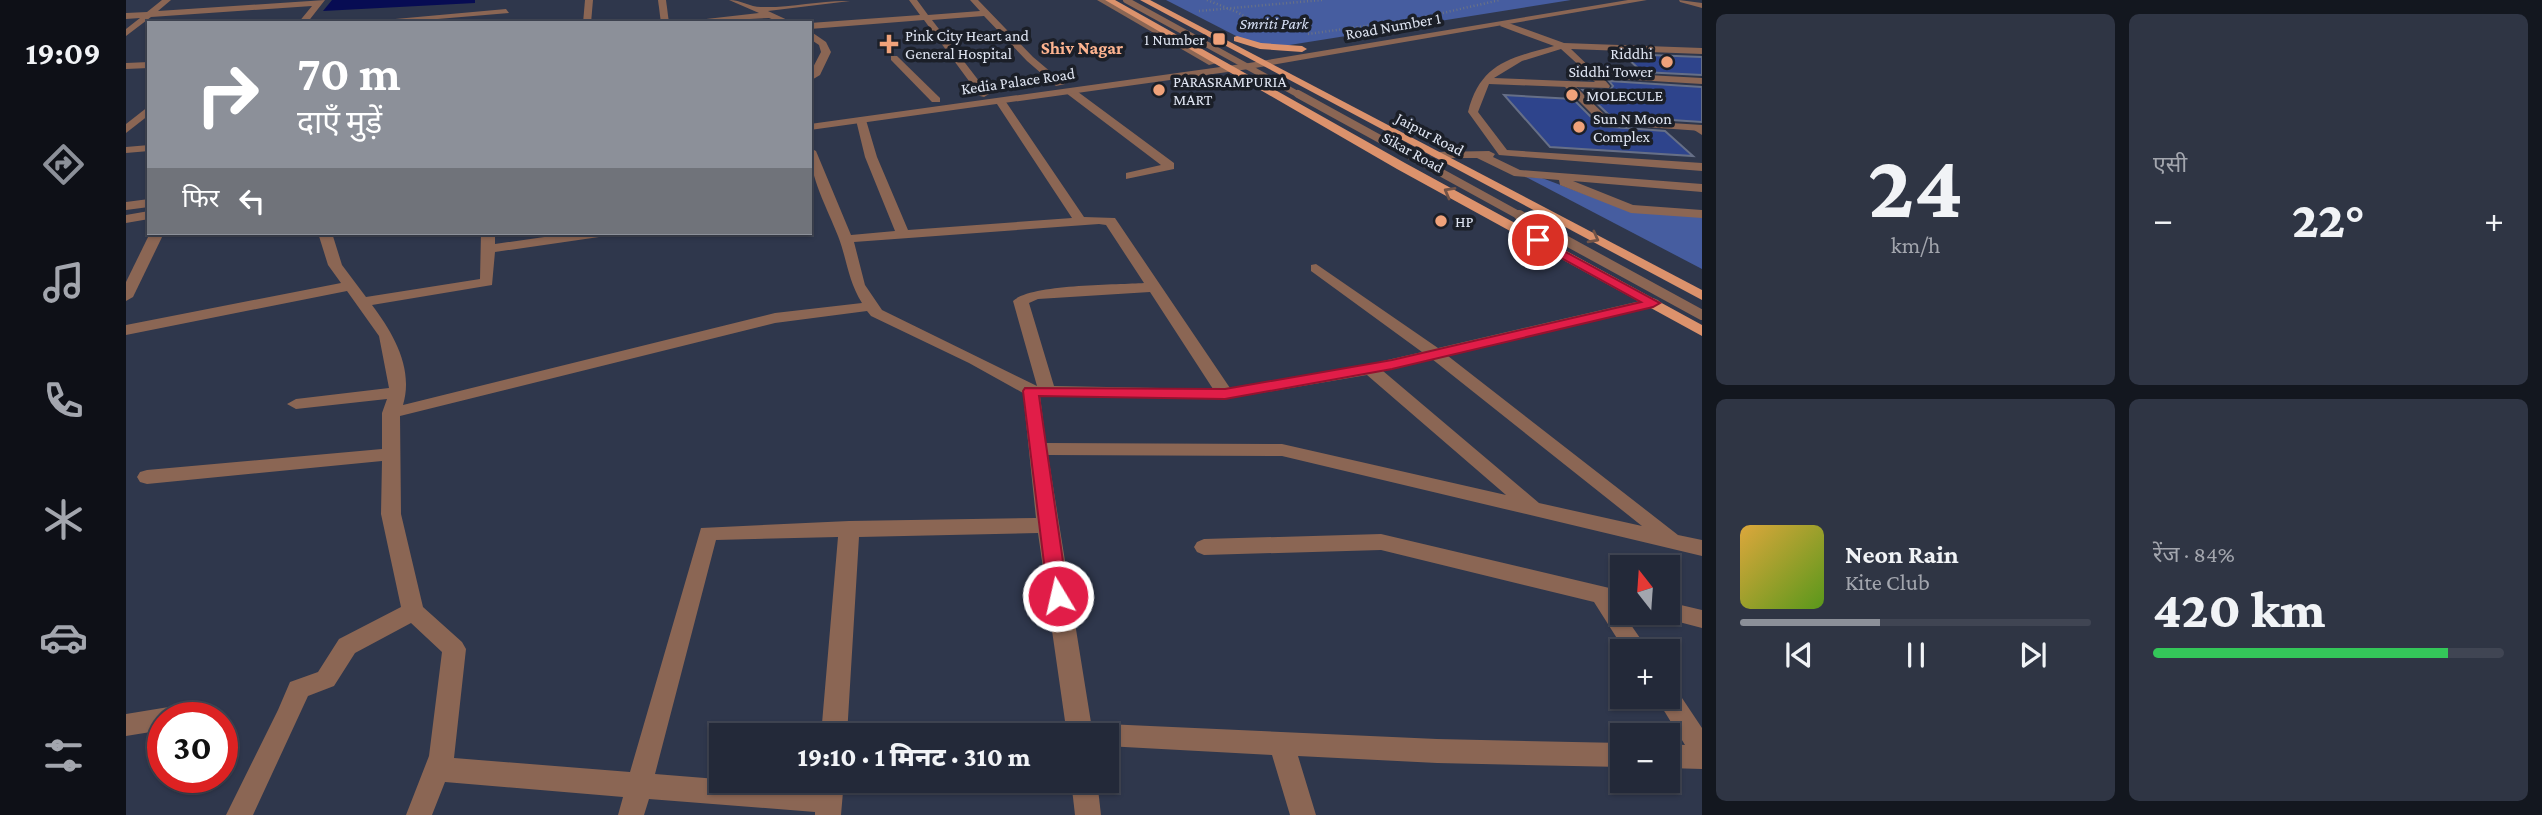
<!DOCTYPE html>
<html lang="hi">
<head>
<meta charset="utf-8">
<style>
	:root { --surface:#232939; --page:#2f3544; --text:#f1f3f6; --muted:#a3a6ae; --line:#404553; --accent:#8c9099 }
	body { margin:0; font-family:"Crimson Pro","Noto Sans Devanagari",serif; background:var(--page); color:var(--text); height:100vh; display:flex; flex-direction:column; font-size:26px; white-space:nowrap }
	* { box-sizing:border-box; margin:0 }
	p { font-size:23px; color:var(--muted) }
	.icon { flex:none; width:38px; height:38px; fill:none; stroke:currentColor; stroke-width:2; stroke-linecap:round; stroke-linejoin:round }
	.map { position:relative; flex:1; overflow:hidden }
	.panel { display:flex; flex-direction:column; gap:14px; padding:14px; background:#13171f; width:840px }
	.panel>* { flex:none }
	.top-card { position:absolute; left:21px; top:21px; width:665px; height:214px; border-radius:0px; box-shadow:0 2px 5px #0004,0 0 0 2px var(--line); background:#8c9099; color:#fff; overflow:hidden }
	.needle { width:46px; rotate:343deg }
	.controls { position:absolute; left:1484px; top:555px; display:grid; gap:14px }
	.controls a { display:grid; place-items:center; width:70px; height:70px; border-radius:0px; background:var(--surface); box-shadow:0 2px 5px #0004,0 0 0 2px var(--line); font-size:35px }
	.speed { position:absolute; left:21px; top:702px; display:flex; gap:14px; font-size:35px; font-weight:700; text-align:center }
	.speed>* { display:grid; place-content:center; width:91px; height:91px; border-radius:50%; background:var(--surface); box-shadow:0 2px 5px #0004,0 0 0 2px var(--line); line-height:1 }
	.speed .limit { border:10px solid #d22; background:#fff; color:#111 }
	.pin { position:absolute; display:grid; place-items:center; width:60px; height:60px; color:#fff; margin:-30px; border:4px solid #fff; border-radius:50%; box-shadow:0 2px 7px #0007 }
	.me { position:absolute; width:77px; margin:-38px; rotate:351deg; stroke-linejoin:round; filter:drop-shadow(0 0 5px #0008) }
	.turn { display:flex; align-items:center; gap:24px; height:147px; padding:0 35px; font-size:32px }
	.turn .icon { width:91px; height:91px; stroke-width:2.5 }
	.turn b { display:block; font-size:49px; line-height:60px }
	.then { display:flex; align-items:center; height:66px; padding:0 35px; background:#0003; gap:14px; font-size:26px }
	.big { font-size:52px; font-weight:800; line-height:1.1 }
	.panel .tile { flex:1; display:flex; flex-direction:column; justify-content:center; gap:10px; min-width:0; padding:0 24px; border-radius:10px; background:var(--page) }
	.panel .dial { align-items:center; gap:0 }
	.dial b { font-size:91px; line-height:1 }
	.song { display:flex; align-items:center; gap:21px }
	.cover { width:84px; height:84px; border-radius:10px; background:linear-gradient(135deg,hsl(40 70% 55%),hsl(90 70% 35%)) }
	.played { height:7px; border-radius:4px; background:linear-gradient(90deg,var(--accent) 40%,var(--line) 40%) }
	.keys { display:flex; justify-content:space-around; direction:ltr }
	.heat { display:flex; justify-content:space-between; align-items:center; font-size:38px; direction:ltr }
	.charge { height:10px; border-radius:5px; background:linear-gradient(90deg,#34c759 84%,var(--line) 0) }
	.panel .tiles { flex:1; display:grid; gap:14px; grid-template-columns:repeat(2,1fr) }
	.trip { position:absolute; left:583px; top:723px; width:410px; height:70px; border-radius:0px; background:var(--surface); box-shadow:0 2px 5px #0004,0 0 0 2px var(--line); font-weight:800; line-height:70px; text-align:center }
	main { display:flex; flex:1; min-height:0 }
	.tab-bar { display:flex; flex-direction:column; width:126px; justify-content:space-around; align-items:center; background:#0e1017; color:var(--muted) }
	.tab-bar .icon { width:49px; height:49px }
	.tab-bar .active { color:var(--accent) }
	.tab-bar b { font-size:32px; color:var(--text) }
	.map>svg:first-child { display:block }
	.green { fill:#465da0 }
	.water { fill:#070c53 }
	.building { fill:#2e448c; stroke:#666f87; stroke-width:2 }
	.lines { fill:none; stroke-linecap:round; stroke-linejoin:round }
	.path { stroke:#6b7385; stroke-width:2.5; stroke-dasharray:1 2.5; stroke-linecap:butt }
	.service-far2 { stroke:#8b6654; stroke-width:6 }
	.service-far1 { stroke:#8b6654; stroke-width:8 }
	.service { stroke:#8b6654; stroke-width:10 }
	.pedestrian { fill:#8b6654; fill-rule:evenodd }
	.minor { fill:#8b6654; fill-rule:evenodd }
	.tertiary { fill:#8b6654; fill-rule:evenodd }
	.primary { fill:#dc926c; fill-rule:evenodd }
	.oneway { stroke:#725347 }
	.route { fill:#e11d48; stroke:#92132f; stroke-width:2 }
	.poi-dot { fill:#f0a27a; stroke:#1b1f28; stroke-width:2.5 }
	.labels { text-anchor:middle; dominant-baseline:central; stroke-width:7; stroke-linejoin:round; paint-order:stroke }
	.far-park-label { font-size:16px; font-style:italic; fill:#d7e0f5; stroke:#1b1f28 }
	.far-street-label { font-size:16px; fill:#e0e6f3; stroke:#1b1f28 }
	.far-poi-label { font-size:16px; fill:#e0e6f3; stroke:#1b1f28; text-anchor:start }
	.far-neighbourhood-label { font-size:18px; font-weight:bold; fill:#feb490; stroke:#1b1f28 }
</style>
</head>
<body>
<main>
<nav class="tab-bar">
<b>19:09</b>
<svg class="icon active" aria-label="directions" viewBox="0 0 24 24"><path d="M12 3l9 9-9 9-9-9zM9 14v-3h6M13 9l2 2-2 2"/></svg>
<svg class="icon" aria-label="music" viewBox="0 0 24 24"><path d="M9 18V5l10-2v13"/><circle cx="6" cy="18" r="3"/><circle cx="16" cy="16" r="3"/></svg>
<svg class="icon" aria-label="phone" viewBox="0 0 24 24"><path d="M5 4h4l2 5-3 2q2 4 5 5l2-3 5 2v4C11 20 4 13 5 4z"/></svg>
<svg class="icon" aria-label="climate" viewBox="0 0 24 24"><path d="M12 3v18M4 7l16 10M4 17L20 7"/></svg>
<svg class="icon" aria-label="car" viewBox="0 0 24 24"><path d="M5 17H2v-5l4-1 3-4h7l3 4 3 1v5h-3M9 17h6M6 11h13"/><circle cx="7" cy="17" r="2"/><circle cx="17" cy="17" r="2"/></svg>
<svg class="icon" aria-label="filters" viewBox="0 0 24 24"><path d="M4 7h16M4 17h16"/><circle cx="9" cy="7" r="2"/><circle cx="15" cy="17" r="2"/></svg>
</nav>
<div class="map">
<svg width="1576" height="815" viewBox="0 0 1576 815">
	<rect width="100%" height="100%" fill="#2f374c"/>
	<g class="green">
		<polygon points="1040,0 1445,0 1151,47 1118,40"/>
		<polygon points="1400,177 1416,178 1506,212 1576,217 1576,269"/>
	</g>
	<polygon class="water" points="206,0 349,0 349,3 197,11"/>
	<g class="building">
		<polygon points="1497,54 1576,57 1576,75 1516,72"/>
		<polygon points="1483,81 1576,87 1576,122 1484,116 1457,90 1483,91 1487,86"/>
		<polygon points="1378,95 1447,99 1474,126 1539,131 1567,156 1424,147"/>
	</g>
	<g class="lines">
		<g class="path">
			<polyline points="1081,0 1111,12 1143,31"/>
			<polyline points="1073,11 1196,0"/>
			<polyline points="1182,34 1290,19 1374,0"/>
		</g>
		<polyline class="service-far2" points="1000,0 1175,96"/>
		<polyline class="service-far1" points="1172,94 1396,217"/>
		<polyline class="service" points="1393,215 1576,315"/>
		<polygon class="pedestrian" points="1467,72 1576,78 1576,84 1477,78 1484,86 1483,88 1450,87 1483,119 1576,125 1576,131 1476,124 1436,84 1441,81 1469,82 1462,75"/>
		<g class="minor">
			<polygon points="36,0 45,0 32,11 199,0 181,23 172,23 186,6 25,17 0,36 0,29 14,18 0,19 0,13 21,12"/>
			<polygon points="459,0 467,0 465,23 457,23"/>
			<polygon points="532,0 540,0 543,23 535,23"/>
			<path d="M603,0c12,0 21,7 32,7 29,1 61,-7 89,-6l-82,10 26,12h-12l-13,-5 -98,5 88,-10z"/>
			<polygon points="783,0 791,0 802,15 854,11 844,0 852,0 907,57 939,84 930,86 901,61 858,16 806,20 863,94 858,97 854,96 798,20 684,29 684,23 794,15"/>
			<polygon points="971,0 981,0 1091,63 1083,65"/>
			<polygon points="1553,0 1576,3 1576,8 1554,2"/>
			<polygon points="380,9 383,13 264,23 225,23"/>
			<path d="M1377,21l61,22 138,5v6l-131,-5 25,24 2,2 -5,3 -32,-29 -39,12 -28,17 73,3 5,3 -5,3 -78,-3 -11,28 29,38 195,13v8l-203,-16 -31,-43c12,-48 41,-54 86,-66l-54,-20z"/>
			<polygon points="684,31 700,42 705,52 694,75 684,81 684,73 695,52 693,45 684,39"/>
			<polygon points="765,56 771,56 814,98 814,102 806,102 765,60"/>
			<polygon points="23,62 23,68 0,69 0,63"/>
			<polygon points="940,89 948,89 1048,163 1048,169 1000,179 1000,173 1035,165 940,93"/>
			<path d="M874,98l4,1 80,118 31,1 115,170 140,-24 52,-12 -111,-81v-6l5,-1 122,84 215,-50 5,2 3,3 -3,3 -210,50 230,179 24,5v16l-420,-100 -234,-1 45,280h-26l-29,-202 -179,4 -12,198h-26l17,-198 -122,3 -61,234 162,13 1,-7h26l-3,35h-26v-3l-166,-13 -5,16h-26l5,-18 -178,-15 -13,33h-26l23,-59 13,-104 -31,-29 -56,30 -21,33 -26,10 -55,119h-27l52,-105 12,-28 28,-10 21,-33 62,-32 -20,-93 1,-53 -235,23 -7,-2 -3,-5 3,-5 7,-2 235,-21v-36l5,-14 -91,10 -9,-5 9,-5 93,-11 -10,-52 -32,-45 -221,44v-10l215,-42 -13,-18 -10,-32h14l10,32 24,32 114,-18 1,-46h14v11l77,-11h34l-7,4 -104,15 -3,33 -120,20c21,28 42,63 31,100l372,-92 87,-10c-14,-22 -15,-44 -24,-67 -11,-29 -28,-57 -28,-88l6,3 35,84 44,-4 -30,-74 -9,-37 5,-3 5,3 11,37 31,73 164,-12 -77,-117zM973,224l7,1 38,58c-27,2 -114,1 -131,18l24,85 -155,-76 -17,-25 -11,-43zM1024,292l63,97 -159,-3 -25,-83 9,-4zM741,311l4,5 98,47 54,30 13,125 -187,3 -148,7 -71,244 -176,-14 12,-109 -4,-7 -39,-35 -22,-93 -1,-98 375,-93zM1306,359l210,167 -103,-23 -156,-132zM1241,375l139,120 -224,-51 -236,-1 -6,-47 185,3z"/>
			<polygon points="23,106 23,115 0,133 0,124"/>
			<polygon points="1571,125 1576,127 1576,135 1565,128"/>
			<polygon points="23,145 23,151 0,153 0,147"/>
			<polygon points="1363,151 1369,154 1367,157 1394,170 1576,184 1576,192 1447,181 1507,205 1576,210 1576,218 1505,213 1434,185 1433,180 1388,176 1351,158 1310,158 1304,155 1310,152"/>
			<polygon points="24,233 38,233 7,297 0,301 0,282"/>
			<polygon points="1255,534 1496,591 1496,612 1523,651 1499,651 1468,602 1255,550 1078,555 1071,552 1068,547 1071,542 1078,539"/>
			<polygon points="1542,602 1576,610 1576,628 1534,617 1532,612 1542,612"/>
			<polygon points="1542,686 1550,689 1576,728 1576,769 1542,768 1542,744 1559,745 1529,696 1542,696"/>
			<polygon points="61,704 70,707 72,718 37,718 37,730 0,736 0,714"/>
			<polygon points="980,724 1311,739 1496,743 1496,767 1311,763 1172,756 1190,815 1164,815 1146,755 980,746 980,735 967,735 971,727"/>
			<polygon points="945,780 971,780 975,815 949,815"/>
		</g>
		<g class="tertiary">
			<polygon points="1502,0 1521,0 1123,69 684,130 684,124 1123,63"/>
			<polygon points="23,199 23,207 0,210 0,202"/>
			<polygon points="23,211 23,219 0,223 0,215"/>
		</g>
		<g class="primary">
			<polygon points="979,0 989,0 1279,163 1576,325 1576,336 1271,169"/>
			<polygon points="1014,0 1024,0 1576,290 1576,300"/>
			<polygon points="1111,36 1135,43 1176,46 1181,49 1176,52 1134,49 1108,41 1108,37"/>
		</g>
	</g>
	<defs><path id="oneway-chevron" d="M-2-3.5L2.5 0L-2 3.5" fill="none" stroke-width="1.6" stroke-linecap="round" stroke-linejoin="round" transform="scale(1.75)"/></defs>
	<g class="oneway">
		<use href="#oneway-chevron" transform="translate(1323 192) rotate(-151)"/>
		<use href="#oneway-chevron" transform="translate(1468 238) rotate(28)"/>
	</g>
	<polygon class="route" points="1412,237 1534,303 1527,307 1266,369 1099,399 913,396 942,596 939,602 932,604 925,602 922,596 897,391 899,388 1099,389 1266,360 1515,302 1408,243 1406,240"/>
	<g class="poi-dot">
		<rect x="1086" y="32" width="14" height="14" rx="3.5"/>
		<path d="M759.5 33.5h7v7h7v7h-7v7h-7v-7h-7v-7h7z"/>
		<circle cx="1541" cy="62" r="7"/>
		<circle cx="1033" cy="90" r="7"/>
		<circle cx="1446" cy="95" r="7"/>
		<circle cx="1453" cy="127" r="7"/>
		<circle cx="1315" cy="221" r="7"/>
	</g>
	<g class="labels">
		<g class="far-park-label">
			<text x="1148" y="23">Smriti Park</text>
		</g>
		<g class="far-street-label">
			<text transform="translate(1267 26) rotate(-10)">Road Number 1</text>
			<text transform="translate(892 81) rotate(-8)">Kedia Palace Road</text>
			<text transform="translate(1304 134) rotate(28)">Jaipur Road</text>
			<text transform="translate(1287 152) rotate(29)">Sikar Road</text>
		</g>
		<g class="far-poi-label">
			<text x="779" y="35">Pink City Heart and<tspan x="779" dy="18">General Hospital</tspan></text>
			<text x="1079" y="39" text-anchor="end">1 Number</text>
			<text x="1527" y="53" text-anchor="end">Riddhi<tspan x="1527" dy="18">Siddhi Tower</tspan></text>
			<text x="1047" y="81">PARASRAMPURIA<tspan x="1047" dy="18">MART</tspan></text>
			<text x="1460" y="95">MOLECULE</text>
			<text x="1467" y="118">Sun N Moon<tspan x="1467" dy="18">Complex</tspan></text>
			<text x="1329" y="221">HP</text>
		</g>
		<g class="far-neighbourhood-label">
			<text x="956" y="48">Shiv Nagar</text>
		</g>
	</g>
</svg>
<div class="controls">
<a><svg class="needle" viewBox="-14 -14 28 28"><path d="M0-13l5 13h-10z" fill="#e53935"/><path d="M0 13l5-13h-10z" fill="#a3a6ae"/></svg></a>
<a>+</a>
<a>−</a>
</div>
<div class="speed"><div class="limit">30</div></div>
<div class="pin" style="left:1412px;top:240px;background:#d93025"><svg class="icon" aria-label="arrive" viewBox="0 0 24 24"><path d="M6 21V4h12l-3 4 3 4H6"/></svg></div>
<svg class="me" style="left:932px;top:596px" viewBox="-20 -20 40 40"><circle r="17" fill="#e11d48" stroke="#fff" stroke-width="3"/><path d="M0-11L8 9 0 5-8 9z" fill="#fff"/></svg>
<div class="trip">19:10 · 1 मिनट · 310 m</div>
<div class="top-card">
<div class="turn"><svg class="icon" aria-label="right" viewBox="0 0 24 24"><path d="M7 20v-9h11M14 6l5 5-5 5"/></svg><div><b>70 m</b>दाएँ मुड़ें</div></div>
<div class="then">फिर<svg class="icon" aria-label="left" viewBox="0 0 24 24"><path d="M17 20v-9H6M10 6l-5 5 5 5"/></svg></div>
</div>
</div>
<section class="panel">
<div class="tiles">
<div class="tile dial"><b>24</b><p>km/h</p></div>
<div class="tile"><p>एसी</p>
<div class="heat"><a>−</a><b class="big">22°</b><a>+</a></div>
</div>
<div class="tile">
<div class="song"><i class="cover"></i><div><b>Neon Rain</b><p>Kite Club</p></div></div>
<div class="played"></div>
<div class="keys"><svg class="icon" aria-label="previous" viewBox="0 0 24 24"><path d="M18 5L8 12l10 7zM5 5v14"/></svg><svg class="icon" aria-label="pause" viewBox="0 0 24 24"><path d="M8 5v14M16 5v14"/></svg><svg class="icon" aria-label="next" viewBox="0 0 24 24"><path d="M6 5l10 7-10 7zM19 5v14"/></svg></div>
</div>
<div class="tile"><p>रेंज · 84%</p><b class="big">420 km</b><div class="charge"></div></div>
</div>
</section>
</main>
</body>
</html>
